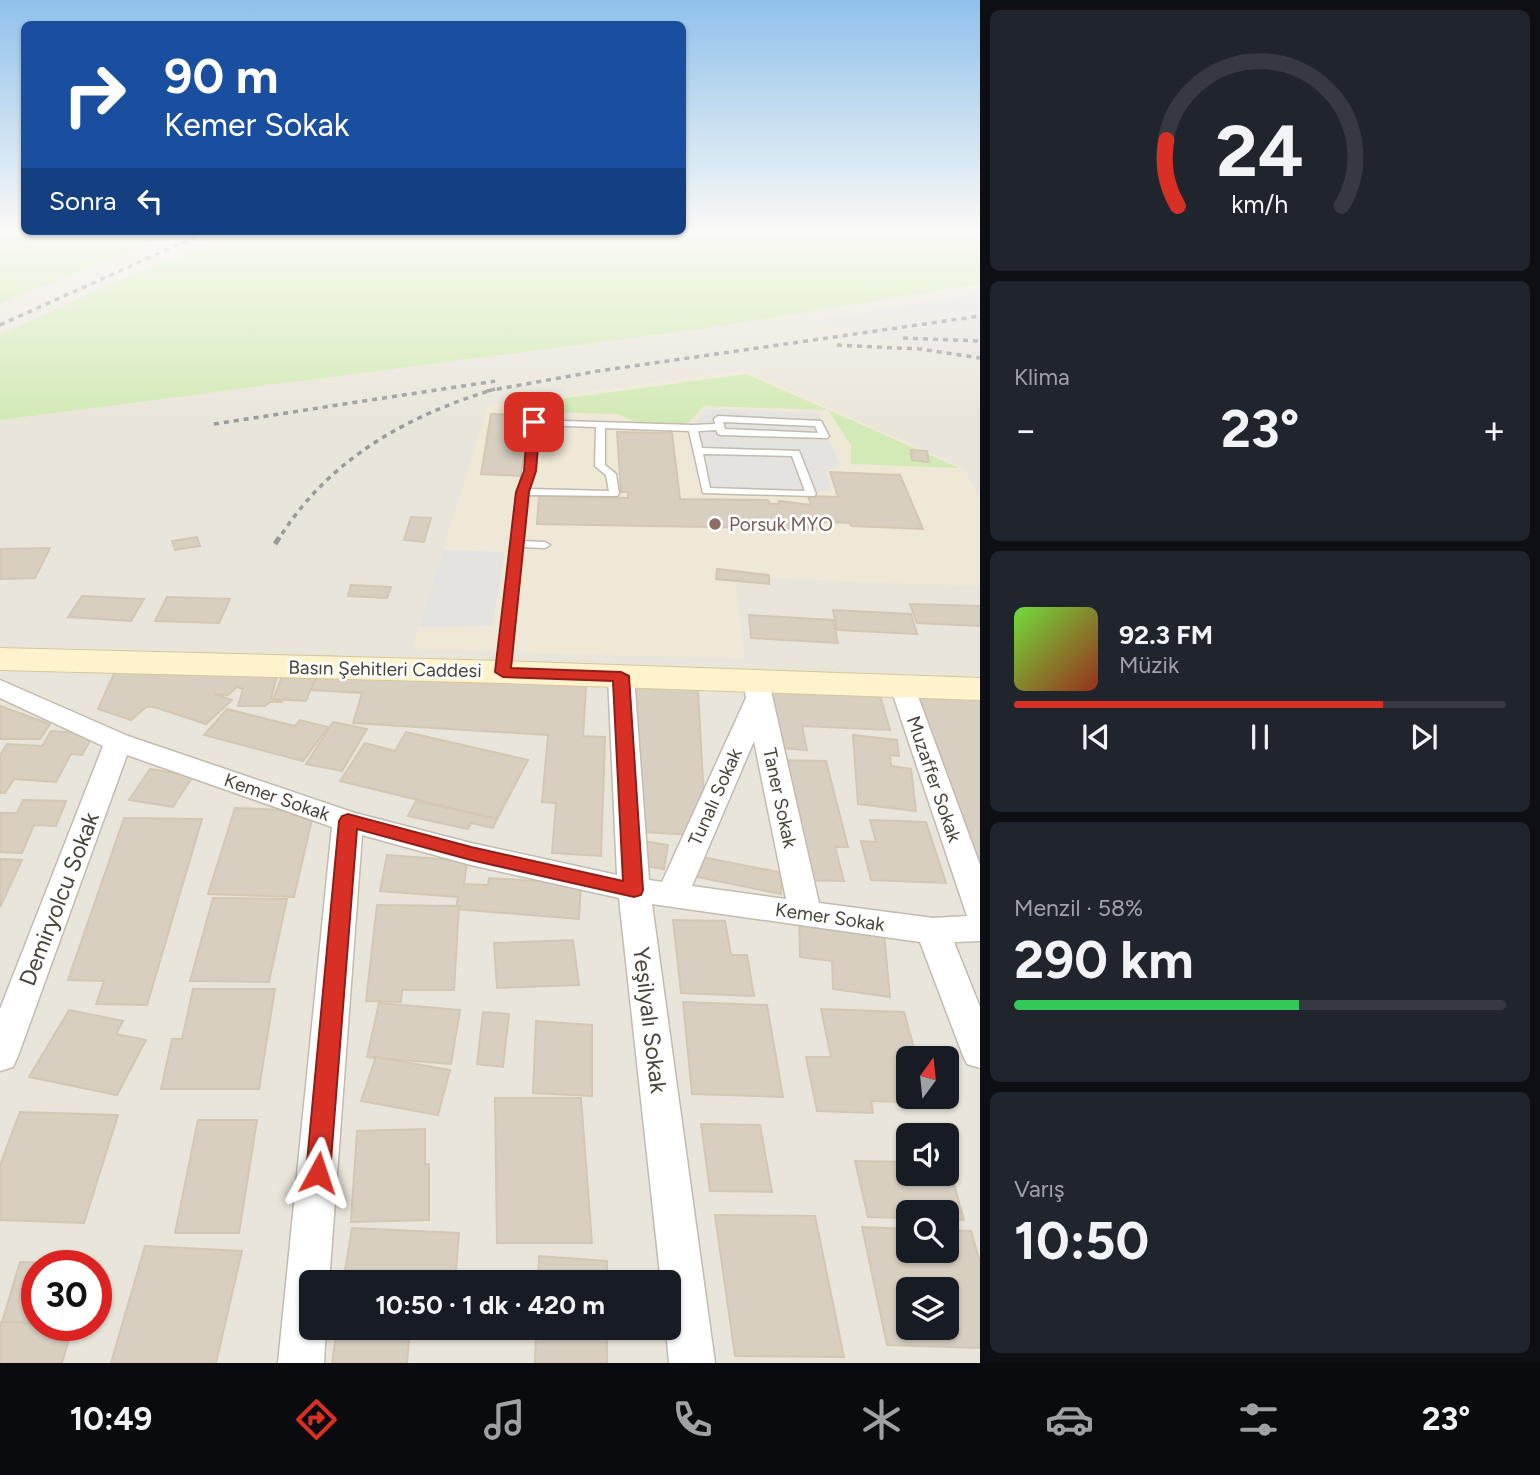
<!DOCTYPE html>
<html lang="tr">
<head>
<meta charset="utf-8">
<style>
	:root { --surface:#171b24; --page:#20242c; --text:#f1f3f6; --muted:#9ea1a6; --line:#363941; --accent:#d93025 }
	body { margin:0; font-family:Figtree,sans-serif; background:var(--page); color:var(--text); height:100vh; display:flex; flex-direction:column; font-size:26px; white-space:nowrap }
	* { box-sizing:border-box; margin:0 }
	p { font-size:23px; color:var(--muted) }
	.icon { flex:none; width:38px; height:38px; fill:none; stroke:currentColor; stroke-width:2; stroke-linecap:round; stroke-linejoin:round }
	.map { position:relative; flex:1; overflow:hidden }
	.drawer { display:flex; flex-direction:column; gap:10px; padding:10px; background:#0d0f14; width:560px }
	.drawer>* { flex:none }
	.guide { position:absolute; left:21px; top:21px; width:665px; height:214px; border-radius:10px; box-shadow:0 2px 5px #0004; background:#1a4fa0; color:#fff; overflow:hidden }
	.needle { width:46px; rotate:15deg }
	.fabs { position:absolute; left:896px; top:1046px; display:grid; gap:14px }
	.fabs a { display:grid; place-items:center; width:63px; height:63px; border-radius:10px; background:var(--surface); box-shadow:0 2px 5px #0004; font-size:35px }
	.speed { position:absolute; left:21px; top:1250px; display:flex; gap:14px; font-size:35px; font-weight:700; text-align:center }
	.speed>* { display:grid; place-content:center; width:91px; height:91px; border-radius:50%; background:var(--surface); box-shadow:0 2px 5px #0004; line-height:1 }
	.speed .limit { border:10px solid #d22; background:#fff; color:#111 }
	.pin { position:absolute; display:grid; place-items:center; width:60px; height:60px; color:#fff; margin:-30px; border-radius:14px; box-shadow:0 4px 10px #0006 }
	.me { position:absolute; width:77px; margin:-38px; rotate:5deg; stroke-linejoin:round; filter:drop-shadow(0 0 5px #0008) }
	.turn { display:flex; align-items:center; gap:24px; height:147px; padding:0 28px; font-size:32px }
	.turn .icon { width:91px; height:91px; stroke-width:2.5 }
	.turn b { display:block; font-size:49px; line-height:60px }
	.then { display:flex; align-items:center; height:66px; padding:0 28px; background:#0003; gap:14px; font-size:26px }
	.big { font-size:52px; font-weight:700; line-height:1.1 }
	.drawer .card { flex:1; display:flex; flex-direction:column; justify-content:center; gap:10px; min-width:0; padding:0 24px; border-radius:10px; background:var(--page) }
	.drawer .dial { align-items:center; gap:0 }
	.dial svg { height:182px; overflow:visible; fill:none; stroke:var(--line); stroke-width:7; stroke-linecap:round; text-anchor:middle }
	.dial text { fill:var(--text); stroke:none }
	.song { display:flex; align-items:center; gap:21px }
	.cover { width:84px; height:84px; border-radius:10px; background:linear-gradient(135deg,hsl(100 70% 55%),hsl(10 70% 35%)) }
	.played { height:7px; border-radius:4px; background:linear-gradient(90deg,var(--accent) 75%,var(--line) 75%) }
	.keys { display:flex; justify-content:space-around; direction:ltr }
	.heat { display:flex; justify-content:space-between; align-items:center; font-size:38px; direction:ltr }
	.charge { height:10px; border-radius:5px; background:linear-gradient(90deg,#34c759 58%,var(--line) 0) }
	.trip { position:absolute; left:299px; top:1270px; width:382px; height:70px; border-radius:10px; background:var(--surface); box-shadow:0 2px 5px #0004; font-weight:700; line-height:70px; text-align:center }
	.tabs { display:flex; height:112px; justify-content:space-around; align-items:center; background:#090b0e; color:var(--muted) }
	.tabs .icon { width:49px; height:49px }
	.tabs .current { color:var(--accent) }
	.tabs b { font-size:32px; color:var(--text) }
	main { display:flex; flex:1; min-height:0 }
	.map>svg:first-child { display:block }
	.residential { fill:#eae5da; fill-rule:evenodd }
	.industrial { fill:#e6e2dd }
	.education { fill:#efe8d6 }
	.green { fill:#d2eab5 }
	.parking { fill:#e5e3e0 }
	.building { fill:#d8cfc1; stroke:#d3c7b4; stroke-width:2; fill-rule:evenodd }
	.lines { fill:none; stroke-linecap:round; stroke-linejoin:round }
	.service-casing { stroke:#c2bbae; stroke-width:3 }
	.minor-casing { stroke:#c2bbae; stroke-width:3 }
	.secondary-casing { stroke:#d6c79b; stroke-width:2 }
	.service { fill:#fff; fill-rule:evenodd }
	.minor { fill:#fff; fill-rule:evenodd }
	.secondary { fill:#fff3cd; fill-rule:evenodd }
	.rail-far1 { stroke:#9a9a9a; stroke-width:3.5; stroke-dasharray:5 5; stroke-linecap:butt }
	.rail { stroke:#9a9a9a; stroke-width:5; stroke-dasharray:8 8; stroke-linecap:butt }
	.route { fill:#d93025; stroke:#8d1f18; stroke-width:2 }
	.education-dot { fill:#8d6e63; stroke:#fff; stroke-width:2.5 }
	.labels { text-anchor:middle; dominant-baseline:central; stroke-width:5; stroke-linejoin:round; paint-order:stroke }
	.education-label { font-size:19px; fill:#785e54; stroke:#fff; text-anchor:start }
	.street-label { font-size:19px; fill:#4b4439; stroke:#fff }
	.near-street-label { font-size:23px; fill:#4b4439; stroke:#fff }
</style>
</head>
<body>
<main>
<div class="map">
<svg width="980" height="1363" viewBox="0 0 980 1363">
	<rect width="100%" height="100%" fill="#f6f3ec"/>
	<path class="residential" d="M0,230h980v62l-169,30 169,39v1002h-980zM908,1059h39v38h-39zM908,1136h39v38h-39zM908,1213h39v38h-39zM37,1265h59v60h-59zM312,1283h356v45h-356zM908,1290h39v38h-39z"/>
	<polygon class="industrial" points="980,292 980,361 809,322"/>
	<polygon class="education" points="745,370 963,467 980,499 980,586 735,577 745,659 412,649 488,405"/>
	<g class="green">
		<polygon points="0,230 24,231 177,231 0,304"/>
		<polygon points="980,230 980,284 708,328 0,420 0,335 140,271 250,231"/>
		<polygon points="747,374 959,468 851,464 851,445 828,410 704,406 688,423 637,423 618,414 504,411 506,406"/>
	</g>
	<g class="parking">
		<polygon points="706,409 818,413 840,465 826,471 832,491 708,490 694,423"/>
		<polygon points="443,550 505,552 492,626 419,627"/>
	</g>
	<g class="building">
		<polygon points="491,414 529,415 522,476 481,474"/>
		<polygon points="617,432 672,433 680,499 768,500 770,504 780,504 779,501 811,505 808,496 838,497 830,472 900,475 923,529 852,526 849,523 821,522 823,529 537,524 539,496 628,498 628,492 621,492"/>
		<polygon points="911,450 927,451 929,462 912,460"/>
		<polygon points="411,517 431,518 424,542 404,540"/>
		<polygon points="197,537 200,546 175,550 172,541"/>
		<polygon points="50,548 35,578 0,579 0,549"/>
		<polygon points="717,569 769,575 769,584 716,579"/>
		<polygon points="351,585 391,587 387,598 348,596"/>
		<polygon points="82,596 144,599 131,621 68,617"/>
		<polygon points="167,597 230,599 219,623 155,621"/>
		<polygon points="910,604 980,606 980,626 917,623"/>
		<polygon points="833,610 911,614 917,634 837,630"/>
		<polygon points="749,615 833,620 838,643 751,638"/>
		<polygon points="122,656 277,676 271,698 283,702 270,702 265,706 238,706 243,689 237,687 228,695 214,694 232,700 206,724 154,707 146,707 131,720 98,709"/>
		<polygon points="323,656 587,671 583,736 605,737 601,856 552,853 556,803 542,802 548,735 353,723 362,693 311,690"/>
		<polygon points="631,668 697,672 706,836 629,831"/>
		<polygon points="285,669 318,672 306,701 273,699"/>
		<polygon points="752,674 880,696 890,730 802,726 807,750 763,747"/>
		<polygon points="898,679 980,683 980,887"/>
		<polygon points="0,706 50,724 40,739 0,739"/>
		<polygon points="227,709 295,726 300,720 328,727 303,761 204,735"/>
		<polygon points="333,722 367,729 342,771 306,764"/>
		<polygon points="51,731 94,734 82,755 71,754 56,782 14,779 5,793 0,793 0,755 7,744 42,746"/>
		<polygon points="406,732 528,760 497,819 340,781 365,743 395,751"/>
		<polygon points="853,735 897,740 899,756 890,755 891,766 911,769 916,811 858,804"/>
		<polygon points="772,760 826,761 848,847 835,847 844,881 799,880"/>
		<polygon points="150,769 193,776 173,807 129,800"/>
		<polygon points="23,800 66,801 56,826 34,825 22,853 0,852 0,813 17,813"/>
		<polygon points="416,801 497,819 493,828 471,823 468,829 408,816"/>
		<polygon points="235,808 314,811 294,897 208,894"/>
		<polygon points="124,818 202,819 147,1005 96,1004 104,981 68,980"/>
		<polygon points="870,820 926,822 946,883 871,880 861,841 876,842"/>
		<polygon points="642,841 668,845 664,869 638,865"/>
		<polygon points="387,855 467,861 464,884 488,885 489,878 581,884 579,919 456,909 458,897 380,891"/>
		<polygon points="692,855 783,873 781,894 687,875"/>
		<polygon points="0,859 22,860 0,907"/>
		<polygon points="213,898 287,899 269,982 190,981"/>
		<polygon points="377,905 459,906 454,990 402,990 401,1002 366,1001"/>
		<polygon points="673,920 725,921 731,955 747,955 754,996 681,993"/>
		<polygon points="799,922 884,933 890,997 833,989 832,961 800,957"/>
		<polygon points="573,940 579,985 497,988 494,943"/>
		<polygon points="193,989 275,989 259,1089 161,1089 172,1039 182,1039"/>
		<polygon points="683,1002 767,1005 783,1097 692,1094"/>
		<polygon points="379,1003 460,1010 451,1064 367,1057"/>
		<polygon points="821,1009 904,1012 917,1059 908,1059 908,1097 927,1097 929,1103 871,1101 873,1113 817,1111 806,1057 831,1057"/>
		<polygon points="69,1010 123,1021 116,1034 146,1040 117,1095 29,1077"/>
		<polygon points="483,1012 509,1014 503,1067 477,1064"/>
		<polygon points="536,1021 592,1025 592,1096 533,1093"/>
		<polygon points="376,1057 450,1070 438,1115 361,1101"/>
		<polygon points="495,1098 581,1098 592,1243 497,1243"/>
		<polygon points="20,1112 118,1115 84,1223 0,1220 0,1165"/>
		<polygon points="198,1120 257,1120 239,1233 175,1233"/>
		<polygon points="701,1124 760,1125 772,1192 710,1191"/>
		<polygon points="425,1129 425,1164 429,1164 429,1220 351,1222 357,1131"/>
		<polygon points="855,1161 908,1162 908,1174 947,1174 948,1163 964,1220 947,1219 947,1213 908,1213 908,1218 868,1217"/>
		<polygon points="715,1215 815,1216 844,1357 735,1356"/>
		<path d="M862,1227l46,2v22h39v-21l24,1 9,31v86l-93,-3zM908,1290h39v38h-39z"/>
		<polygon points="352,1228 459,1233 455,1283 343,1283"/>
		<polygon points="145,1246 242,1251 216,1363 111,1363"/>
		<polygon points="539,1256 607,1261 607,1283 538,1283"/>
		<polygon points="20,1262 58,1263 37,1265 37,1323 2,1322"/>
		<polygon points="0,1322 73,1325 62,1363 0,1363"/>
		<polygon points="337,1328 410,1328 407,1363 332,1363"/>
		<polygon points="536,1328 607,1328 607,1363 535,1363"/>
	</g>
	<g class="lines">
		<defs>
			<path id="service" d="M718,416l103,5 8,15 -2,2 -106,-3 -3,-1 -2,-4 -18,1 4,17 97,3 17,43 -2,2 -111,-3 -14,-62 -84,-3v37l11,9 3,20 -2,2 -89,-1 -5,46 22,1 5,3 -5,3 -23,-1 -13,125 -6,4 -4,-1 -2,-3 22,-178 -2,-2 2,-2 12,-70 162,5 22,-1 -1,-5zM723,422l92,4 3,7 -93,-4zM538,425l58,2 -1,39 11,9 3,16 -80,-2zM703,454l89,2 13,35 -95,-3z"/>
			<path id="minor" d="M621,668l9,2 4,6 15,204 13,2 84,-184 -3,-16 4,-6 9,-2 9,2 4,6 50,221 114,15 34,-2 -77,-230 4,-6 9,-2 9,2 68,185v76l-26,1 26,65v61l-13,-4 -5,-11 -42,-111 -268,-38 63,459h-46l-3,-35h2v-45h-7l-42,-385 -148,-33 -109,-30 -33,448h-17v45h14l-2,35h-46l54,-536 -205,-72 -109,301 -5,11 -13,4v-62l103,-263 -103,-48v-18l128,56 227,77 116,30 146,32 -9,-199 4,-6zM754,741l32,158 -94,-13z"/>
			<polygon id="secondary" points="0,648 503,661 980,678 980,700 503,683 0,670"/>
		</defs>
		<use href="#service" class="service-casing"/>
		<use href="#minor" class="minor-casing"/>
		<use href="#secondary" class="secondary-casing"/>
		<use href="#service" class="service"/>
		<use href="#minor" class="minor"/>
		<use href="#secondary" class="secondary"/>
		<g class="rail-far1">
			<polyline points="0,325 208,231"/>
			<polyline points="903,338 980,341"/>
			<polyline points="837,345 920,349 980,358"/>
			<polyline points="487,391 598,371 980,316"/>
			<polyline points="214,424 495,381"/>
			<path d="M282,534c50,-77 127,-119 213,-145"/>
		</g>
		<polyline class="rail" points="275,544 283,532"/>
	</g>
	<linearGradient id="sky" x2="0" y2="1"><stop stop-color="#8fc1ec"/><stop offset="0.55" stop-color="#fbfaf6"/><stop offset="1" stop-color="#fbfaf6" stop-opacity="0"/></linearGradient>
	<rect width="980" height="421" fill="url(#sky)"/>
	<polygon class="route" points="534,418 540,422 536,471 529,492 511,668 621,672 629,676 643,890 641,895 634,897 471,860 357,829 330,1173 326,1181 318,1184 309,1181 306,1173 339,821 342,816 348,814 471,847 623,881 613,681 503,677 495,672 516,492 524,471 528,422"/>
	<circle class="education-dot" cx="715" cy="524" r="7"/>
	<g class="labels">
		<g class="education-label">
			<text x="729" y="524">Porsuk MYO</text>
		</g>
		<g class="street-label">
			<text transform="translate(385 669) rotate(1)">Basın Şehitleri Caddesi</text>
			<text transform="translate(934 779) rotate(71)">Muzaffer Sokak</text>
			<text transform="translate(277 797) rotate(19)">Kemer Sokak</text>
			<text transform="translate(715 797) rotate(-66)">Tunalı Sokak</text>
			<text transform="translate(780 798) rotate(78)">Taner Sokak</text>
			<text transform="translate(830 917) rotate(8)">Kemer Sokak</text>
		</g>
		<g class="near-street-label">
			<text transform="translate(59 899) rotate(-69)">Demiryolcu Sokak</text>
			<text transform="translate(650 1020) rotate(83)">Yeşilyalı Sokak</text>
		</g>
	</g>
</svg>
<div class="fabs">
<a><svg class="needle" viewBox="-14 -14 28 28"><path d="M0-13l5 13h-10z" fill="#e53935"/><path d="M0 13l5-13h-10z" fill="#9ea1a6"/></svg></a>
<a><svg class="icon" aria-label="sound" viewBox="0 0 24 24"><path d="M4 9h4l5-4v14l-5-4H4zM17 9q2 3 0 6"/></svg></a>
<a><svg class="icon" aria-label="search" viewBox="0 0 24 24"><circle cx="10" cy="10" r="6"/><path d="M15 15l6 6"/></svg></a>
<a><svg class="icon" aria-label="layers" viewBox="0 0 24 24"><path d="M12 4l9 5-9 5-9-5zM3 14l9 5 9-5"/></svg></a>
</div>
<div class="speed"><div class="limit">30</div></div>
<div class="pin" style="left:534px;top:422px;background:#d93025"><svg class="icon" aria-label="arrive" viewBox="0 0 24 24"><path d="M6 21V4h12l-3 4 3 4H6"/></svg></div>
<svg class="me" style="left:318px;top:1173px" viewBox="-20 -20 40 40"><path d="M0-17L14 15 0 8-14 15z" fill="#d93025" stroke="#fff" stroke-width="4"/></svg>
<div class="trip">10:50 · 1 dk · 420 m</div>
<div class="guide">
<div class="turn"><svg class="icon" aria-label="right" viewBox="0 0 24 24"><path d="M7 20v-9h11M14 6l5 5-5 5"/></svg><div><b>90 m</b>Kemer Sokak</div></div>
<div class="then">Sonra<svg class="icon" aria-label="left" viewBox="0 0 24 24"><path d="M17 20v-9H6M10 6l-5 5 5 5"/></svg></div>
</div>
</div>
<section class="drawer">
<div class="card dial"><svg viewBox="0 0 100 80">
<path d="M14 69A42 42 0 1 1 86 69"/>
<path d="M14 69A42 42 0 0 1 9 40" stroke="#d93025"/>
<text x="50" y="56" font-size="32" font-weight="700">24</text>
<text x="50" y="72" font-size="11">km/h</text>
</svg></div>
<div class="card"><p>Klima</p>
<div class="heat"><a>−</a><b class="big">23°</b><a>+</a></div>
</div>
<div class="card">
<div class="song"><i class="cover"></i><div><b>92.3 FM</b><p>Müzik</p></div></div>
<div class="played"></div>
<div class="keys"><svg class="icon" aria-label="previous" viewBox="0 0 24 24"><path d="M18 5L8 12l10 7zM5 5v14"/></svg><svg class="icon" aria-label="pause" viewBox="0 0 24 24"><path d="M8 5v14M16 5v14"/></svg><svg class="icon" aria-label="next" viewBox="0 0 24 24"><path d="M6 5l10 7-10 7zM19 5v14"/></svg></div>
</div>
<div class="card"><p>Menzil · 58%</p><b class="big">290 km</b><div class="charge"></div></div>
<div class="card"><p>Varış</p><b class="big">10:50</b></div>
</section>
</main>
<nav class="tabs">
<b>10:49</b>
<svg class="icon current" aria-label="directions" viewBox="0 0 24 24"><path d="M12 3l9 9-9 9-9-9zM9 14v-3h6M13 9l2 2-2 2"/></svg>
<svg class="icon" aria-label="music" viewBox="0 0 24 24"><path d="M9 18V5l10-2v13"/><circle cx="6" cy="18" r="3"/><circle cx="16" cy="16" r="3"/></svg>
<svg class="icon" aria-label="phone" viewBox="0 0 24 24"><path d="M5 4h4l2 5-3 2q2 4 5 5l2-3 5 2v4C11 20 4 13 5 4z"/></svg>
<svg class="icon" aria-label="climate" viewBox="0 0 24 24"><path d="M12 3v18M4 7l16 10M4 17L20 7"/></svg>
<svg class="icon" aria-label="car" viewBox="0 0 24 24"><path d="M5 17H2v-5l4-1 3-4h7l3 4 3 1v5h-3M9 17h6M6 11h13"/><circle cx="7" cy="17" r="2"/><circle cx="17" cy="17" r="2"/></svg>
<svg class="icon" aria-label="filters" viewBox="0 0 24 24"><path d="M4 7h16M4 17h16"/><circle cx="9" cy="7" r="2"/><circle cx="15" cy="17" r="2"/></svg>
<b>23°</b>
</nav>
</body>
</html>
